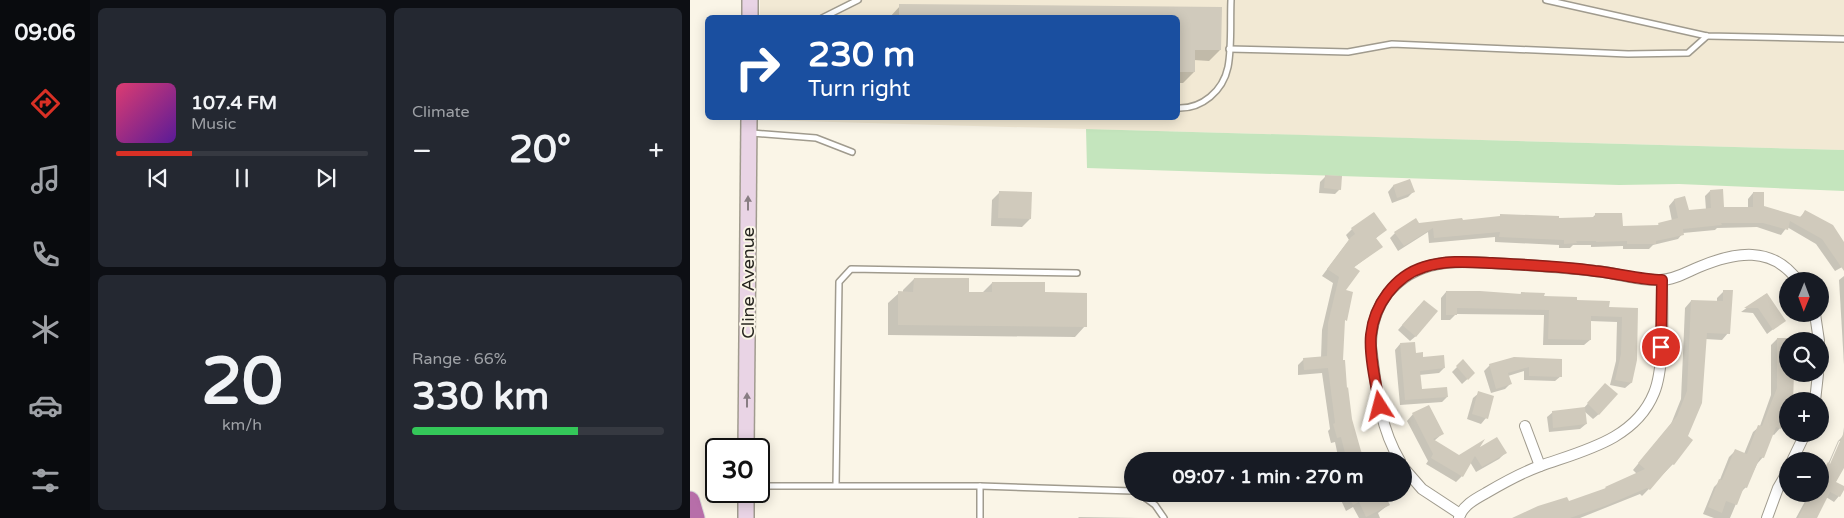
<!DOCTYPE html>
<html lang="en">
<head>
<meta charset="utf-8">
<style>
	:root { --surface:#171b24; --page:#242831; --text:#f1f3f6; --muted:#9ea1a6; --line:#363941; --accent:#d93025 }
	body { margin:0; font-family:"Varela Round",sans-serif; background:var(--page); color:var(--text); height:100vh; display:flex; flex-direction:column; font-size:19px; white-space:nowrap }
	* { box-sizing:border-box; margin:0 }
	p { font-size:16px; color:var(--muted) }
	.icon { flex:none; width:28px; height:28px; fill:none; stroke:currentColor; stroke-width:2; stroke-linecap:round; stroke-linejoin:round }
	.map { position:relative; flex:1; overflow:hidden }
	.panel { display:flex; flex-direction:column; gap:8px; padding:8px; background:#0d0f14; width:600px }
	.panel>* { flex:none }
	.top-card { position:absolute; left:15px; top:15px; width:475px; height:105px; border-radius:8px; box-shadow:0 2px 12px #0003; background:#1a4fa0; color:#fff; overflow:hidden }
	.needle { width:32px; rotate:181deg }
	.controls { position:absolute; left:1089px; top:272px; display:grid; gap:10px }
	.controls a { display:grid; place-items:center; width:50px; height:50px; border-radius:50%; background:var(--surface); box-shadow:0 2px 12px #0003; font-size:25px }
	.speed { position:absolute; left:15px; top:438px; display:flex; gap:10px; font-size:25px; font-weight:700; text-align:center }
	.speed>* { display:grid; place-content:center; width:65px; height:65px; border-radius:50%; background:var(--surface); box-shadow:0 2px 12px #0003; line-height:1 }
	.speed .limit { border:2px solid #111; border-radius:8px; background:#fff; color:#111 }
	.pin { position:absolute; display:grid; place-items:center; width:42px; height:42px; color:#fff; margin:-21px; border:2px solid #fff; border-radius:50%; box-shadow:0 1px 5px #0007 }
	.me { position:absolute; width:55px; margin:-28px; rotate:351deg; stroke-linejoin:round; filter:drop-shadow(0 0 4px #0008) }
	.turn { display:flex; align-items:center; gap:18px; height:105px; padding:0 20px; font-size:22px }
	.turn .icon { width:65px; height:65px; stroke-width:2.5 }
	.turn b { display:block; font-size:35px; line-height:42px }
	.big { font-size:38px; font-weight:700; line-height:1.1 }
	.panel .widget { flex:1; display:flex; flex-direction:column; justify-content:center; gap:8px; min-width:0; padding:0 18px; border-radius:8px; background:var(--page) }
	.panel .dial { align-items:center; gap:0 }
	.dial b { font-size:65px; line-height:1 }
	.song { display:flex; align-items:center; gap:15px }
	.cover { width:60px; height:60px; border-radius:8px; background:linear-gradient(135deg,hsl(340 70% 55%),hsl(270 70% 35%)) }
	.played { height:5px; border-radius:2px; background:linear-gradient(90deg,var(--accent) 30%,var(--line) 30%) }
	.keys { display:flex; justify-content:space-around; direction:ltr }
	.heat { display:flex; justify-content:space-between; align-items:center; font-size:28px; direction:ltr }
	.charge { height:8px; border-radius:4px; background:linear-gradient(90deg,#34c759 66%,var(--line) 0) }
	.panel .tiles { flex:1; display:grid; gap:8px; grid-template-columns:repeat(2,1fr) }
	.trip { position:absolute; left:434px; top:452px; width:288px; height:50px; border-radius:25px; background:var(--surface); box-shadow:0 2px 12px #0003; font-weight:700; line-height:50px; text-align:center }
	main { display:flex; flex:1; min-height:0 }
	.tab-bar { display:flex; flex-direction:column; width:90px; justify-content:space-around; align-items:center; background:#090b0e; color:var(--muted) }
	.tab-bar .icon { width:35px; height:35px }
	.tab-bar .selected { color:var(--accent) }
	.tab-bar b { font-size:22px; color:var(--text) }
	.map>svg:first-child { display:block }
	.built { fill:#f2e9d4 }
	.green { fill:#c4e5bd }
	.shadow { fill:#0003; fill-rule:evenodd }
	.building { fill:#d0cabc }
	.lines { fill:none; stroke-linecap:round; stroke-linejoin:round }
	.lane-casing { stroke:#a09b8e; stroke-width:8 }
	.street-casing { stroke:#a09b8e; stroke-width:12 }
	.secondary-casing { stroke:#a09b8e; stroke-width:18 }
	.highway-casing { stroke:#d8d8d7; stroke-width:21 }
	.lane { stroke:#fff; stroke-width:5 }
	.street { stroke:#fff; stroke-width:10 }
	.secondary { stroke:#e9d4e5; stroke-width:15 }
	.highway { stroke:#b76ea9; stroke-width:19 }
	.oneway { fill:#887d83 }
	.route-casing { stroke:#8d1f18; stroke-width:12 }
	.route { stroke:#d93025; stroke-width:9 }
	.labels { text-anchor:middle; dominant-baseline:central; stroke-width:4; stroke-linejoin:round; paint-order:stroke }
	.street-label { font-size:18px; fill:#282621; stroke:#faf5e7 }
</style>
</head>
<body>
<main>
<nav class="tab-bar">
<b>09:06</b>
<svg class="icon selected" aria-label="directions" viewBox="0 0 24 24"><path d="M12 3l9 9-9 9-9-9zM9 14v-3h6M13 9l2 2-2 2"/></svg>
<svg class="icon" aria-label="music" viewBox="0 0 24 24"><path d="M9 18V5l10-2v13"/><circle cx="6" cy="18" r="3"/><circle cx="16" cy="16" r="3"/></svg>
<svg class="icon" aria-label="phone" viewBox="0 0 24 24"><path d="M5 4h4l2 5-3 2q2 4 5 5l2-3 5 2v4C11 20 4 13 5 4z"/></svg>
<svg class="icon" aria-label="climate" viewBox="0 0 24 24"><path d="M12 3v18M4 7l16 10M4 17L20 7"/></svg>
<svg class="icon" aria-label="car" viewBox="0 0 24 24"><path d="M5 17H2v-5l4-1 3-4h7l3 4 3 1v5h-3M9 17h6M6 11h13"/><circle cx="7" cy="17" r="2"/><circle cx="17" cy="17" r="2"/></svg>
<svg class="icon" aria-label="filters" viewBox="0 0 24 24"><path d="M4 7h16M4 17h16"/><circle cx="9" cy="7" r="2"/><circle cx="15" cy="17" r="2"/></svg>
</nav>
<section class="panel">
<div class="tiles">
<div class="widget">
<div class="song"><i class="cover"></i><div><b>107.4 FM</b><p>Music</p></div></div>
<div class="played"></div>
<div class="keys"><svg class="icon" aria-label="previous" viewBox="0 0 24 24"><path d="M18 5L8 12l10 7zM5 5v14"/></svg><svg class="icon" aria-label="pause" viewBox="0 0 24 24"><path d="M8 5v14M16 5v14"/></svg><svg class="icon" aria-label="next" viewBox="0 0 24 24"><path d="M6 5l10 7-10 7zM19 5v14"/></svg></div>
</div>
<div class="widget"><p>Climate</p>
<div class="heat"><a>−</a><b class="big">20°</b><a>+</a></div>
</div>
<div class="widget dial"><b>20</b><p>km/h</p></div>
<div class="widget"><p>Range · 66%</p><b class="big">330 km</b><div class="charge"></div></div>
</div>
</section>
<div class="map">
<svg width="1154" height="518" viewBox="0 0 1154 518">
	<rect width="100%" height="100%" fill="#faf5e7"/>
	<polygon class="built" points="70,0 1154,0 1154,150 69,120 69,118 488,118 488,18 70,18"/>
	<polygon class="green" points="396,129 1154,150 1154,191 989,184 929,185 397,168"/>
	<g class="shadow">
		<polygon points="210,6 530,9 530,50 519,61 504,60 504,72 493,83 488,83 488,18 199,18"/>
		<polygon points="635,177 650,189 645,194 629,193 630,182"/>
		<polygon points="719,181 723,192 718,197 702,203 698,192 703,186"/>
		<polygon points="1020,191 1032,208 1058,208 1058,199 1063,193 1073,207 1109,218 1116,211 1154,244 1154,266 1145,271 1126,244 1097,227 1091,235 1067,227 1027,228 1025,230 993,233 988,239 963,245 959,249 933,249 933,246 901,247 901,245 883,245 880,248 869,248 869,245 805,242 805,237 739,243 738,232 708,251 700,238 705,233 729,224 901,219 906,214 932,228 966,227 969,224 982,221 979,206 984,200 994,198 998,212 1016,210 1015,196"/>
		<polygon points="310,192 340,219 332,227 301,226 302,200"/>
		<polygon points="662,229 695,230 685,239 691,247 663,268 654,291 655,320 653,322 652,361 661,420 670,452 675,461 649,461 645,442 641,443 638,431 640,429 632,373 608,375 608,365 614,359 631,358 632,330 643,283 632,276 659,240 656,235"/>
		<polygon points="1154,276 1154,365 1149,280"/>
		<polygon points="224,279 278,293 292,293 302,283 354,294 395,326 385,337 198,335 198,303 209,293 213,293 213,290"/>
		<polygon points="1034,291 1038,333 1032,340 1015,339 996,437 1001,441 983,464 952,496 950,494 890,518 849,518 878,503 912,491 916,488 947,474 943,470 981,424 991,399 995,308 1001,301 1027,302 1027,298"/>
		<polygon points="756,292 830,295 831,293 886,301 918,308 947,310 941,383 935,388 920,385 926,361 927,322 900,321 900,340 894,345 853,345 854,315 766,314 760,320 751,320 751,298"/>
		<polygon points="1076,294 1094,321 1077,334 1063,313 1051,312"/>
		<polygon points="729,306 726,336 720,341 708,330"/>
		<polygon points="1087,339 1103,339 1103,341 1098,341 1098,374 1102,374 1102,397 1100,401 1098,401 1090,428 1084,435 1082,434 1073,457 1067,464 1056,487 1051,492 1040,518 1024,518 1013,514 1024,487 1029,482 1039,457 1045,451 1054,454 1063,432 1070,426 1081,395 1081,345"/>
		<polygon points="710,344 732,358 754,368 749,373 729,375 730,390 757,397 752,402 710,405 705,350"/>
		<polygon points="871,360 871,376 865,381 834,380 834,371 818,376 820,384 815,389 801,393 794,371 800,365"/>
		<polygon points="773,361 784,373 772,384 762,372"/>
		<polygon points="910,390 909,414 903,419 894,411 896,424 890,429 859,432 857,417 863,412 893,409"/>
		<polygon points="789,393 796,418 791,424 777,419 783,398"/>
		<polygon points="723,414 752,434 744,441 769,456 787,450 815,453 809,459 786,472 780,462 772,476 766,482 736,464 738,461 717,421"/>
		<path d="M1154,427v39l-9,17 4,13 -5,6 -8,-5 -11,21h-19l13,-24h11v-20l8,-10 10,-23 5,-5zM1149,441h3l-13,29 -2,-1z"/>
		<polygon points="658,494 679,494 681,496 686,494 693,494 698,505 688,513 690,518 669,518 663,507 656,511 651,500"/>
		<polygon points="389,517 449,518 388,518"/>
	</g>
	<g class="building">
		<polygon points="209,4 532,7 531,50 505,50 505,72 488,72 488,18 209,18"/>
		<polygon points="635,175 652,176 651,190 634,188"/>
		<polygon points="720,179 725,192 707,198 703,185"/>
		<polygon points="1033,189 1034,207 1063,207 1063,192 1074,192 1074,206 1111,217 1115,210 1143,225 1154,242 1154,271 1132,239 1100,221 1098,230 1073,223 1031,223 1032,225 993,229 994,235 966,241 966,244 937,244 937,241 906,242 906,241 886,241 887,243 874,244 874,240 809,237 810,232 744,238 743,228 714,246 704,232 726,218 729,223 772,218 773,220 810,216 810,214 869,216 869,218 905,217 905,213 932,213 933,226 969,225 968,223 988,218 984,199 995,196 999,210 1021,208 1020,190"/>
		<polygon points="309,191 342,192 341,219 308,218"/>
		<polygon points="684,212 697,230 686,238 693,247 664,267 670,271 656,290 663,292 657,321 655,320 653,360 655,360 657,388 658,387 662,419 671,451 676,461 657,461 651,437 647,438 643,424 645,423 638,368 614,370 613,358 637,356 638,323 649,277 637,269 661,237 665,234 661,228"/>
		<polygon points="224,278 279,278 279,292 302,292 302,282 355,282 355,292 397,293 397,327 208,325 208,291 223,292"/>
		<polygon points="1033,290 1043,290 1040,334 1017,333 1012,403 998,436 1003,440 984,465 982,464 960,490 957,488 915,506 880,518 822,518 848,506 877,497 879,501 916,488 915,487 955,469 948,463 987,416 997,391 1001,300 1033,301"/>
		<polygon points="756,291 790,291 831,294 831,292 855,293 854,296 887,297 887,300 920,301 919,307 948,308 947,360 942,383 925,380 931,354 932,317 901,316 901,340 858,339 859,310 767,308 767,315 756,315"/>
		<polygon points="1077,293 1096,321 1083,330 1068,308 1054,308"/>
		<polygon points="734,300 748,311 726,337 712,325"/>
		<polygon points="1087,338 1098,338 1098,374 1104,374 1103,401 1098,401 1098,412 1091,429 1086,427 1074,458 1070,457 1057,488 1054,487 1047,505 1036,501 1032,513 1018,507 1029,479 1032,480 1045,449 1057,454 1068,425 1072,426 1087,388"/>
		<polygon points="725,342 726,353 733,352 733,357 754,355 755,368 730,371 732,389 757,387 758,397 715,400 710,343"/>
		<polygon points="824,357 872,359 872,377 839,376 839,367 818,373 822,384 806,389 799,364"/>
		<polygon points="773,359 785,373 778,380 766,366"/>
		<polygon points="915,383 928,394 909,415 897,403"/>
		<polygon points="788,391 804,396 798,419 782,414"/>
		<polygon points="739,405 754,434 743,439 769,455 795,439 790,447 807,437 817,453 792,467 785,456 773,477 741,458 743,454 722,413"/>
		<polygon points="895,407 897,424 863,428 862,411"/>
		<polygon points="1154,432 1154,468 1146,482 1154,486 1154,490 1150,497 1140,492 1127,518 1108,518 1120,494 1130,494 1130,476 1138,462 1140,464"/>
		<polygon points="657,494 694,494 700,505 676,517 669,502 663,505"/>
	</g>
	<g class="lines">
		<defs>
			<g id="lane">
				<polyline points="856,0 1017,36 1154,39"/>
				<polyline points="132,18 168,0"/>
				<polyline points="539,49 658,52 702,44 938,54 998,53 1017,36"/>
				<path d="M488,108c24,1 45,-17 50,-41 4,-21 2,-45 3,-67"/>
				<polyline points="62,133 126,138 162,152"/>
				<polyline points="146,485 149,282 161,269 387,273"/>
				<polyline points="69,486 290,486 290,518"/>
				<polyline points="290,486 442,491"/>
				<polyline points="450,494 465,505 474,518"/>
			</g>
			<g id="street">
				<polyline points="1125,314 1129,341"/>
				<polyline points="1125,401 1128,374"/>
				<polyline points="835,426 850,466"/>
				<path d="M710,461c-21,-35 -24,-75 -29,-115 0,-19 5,-37 17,-53 32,-39 77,-31 122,-29 32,2 63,4 94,8 19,3 38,9 56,8 14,0 27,-8 39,-13 36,-15 73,-22 99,14"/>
				<polyline points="1102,461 1115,434"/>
				<polyline points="712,466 732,489 770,514"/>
				<path d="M769,518c3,-12 16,-19 27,-25 17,-10 35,-20 54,-27 42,-15 95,-26 114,-73 11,-26 8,-83 8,-113"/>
				<polyline points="1077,518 1088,488 1098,471"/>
			</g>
			<g id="secondary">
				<polyline points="60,18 60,0"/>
				<polyline points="56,449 59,118"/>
				<polyline points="56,518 56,491"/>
			</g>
			<polyline id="highway" points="0,501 5,518"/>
		</defs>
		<use href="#lane" class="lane-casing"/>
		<use href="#street" class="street-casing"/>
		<use href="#secondary" class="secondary-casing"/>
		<use href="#highway" class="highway-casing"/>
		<use href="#lane" class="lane"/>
		<use href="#street" class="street"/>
		<use href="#secondary" class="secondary"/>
		<use href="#highway" class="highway"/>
	</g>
	<defs><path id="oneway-solid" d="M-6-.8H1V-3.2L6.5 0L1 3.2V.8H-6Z" transform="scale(1.25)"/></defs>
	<g class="oneway">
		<use href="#oneway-solid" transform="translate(58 203) rotate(-90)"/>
		<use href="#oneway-solid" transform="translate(57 400) rotate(-90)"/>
	</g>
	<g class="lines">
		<defs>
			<path id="route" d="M690,406c-4,-20 -11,-52 -9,-71 3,-30 24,-59 53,-68 22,-7 46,-5 68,-4 34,2 69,3 103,8 22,2 45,9 67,9l-1,67"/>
		</defs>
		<use href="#route" class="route-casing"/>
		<use href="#route" class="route"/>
	</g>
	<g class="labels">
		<g class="street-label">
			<text transform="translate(58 283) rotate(-90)">Cline Avenue</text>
		</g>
	</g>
</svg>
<div class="controls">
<a><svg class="needle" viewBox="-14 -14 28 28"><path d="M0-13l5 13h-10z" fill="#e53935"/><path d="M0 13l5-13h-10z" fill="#9ea1a6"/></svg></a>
<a><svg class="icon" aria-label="search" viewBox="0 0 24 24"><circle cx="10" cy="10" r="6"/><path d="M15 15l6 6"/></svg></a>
<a>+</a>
<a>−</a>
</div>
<div class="speed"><div class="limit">30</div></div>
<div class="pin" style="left:971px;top:347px;background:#d93025"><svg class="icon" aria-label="arrive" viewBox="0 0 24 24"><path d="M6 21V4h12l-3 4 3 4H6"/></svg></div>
<svg class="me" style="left:690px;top:406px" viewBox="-20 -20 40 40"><path d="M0-17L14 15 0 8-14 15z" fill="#d93025" stroke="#fff" stroke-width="4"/></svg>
<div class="trip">09:07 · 1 min · 270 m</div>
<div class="top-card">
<div class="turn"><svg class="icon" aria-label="right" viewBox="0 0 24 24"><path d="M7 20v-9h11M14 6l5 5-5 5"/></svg><div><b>230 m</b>Turn right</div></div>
</div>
</div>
</main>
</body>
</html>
